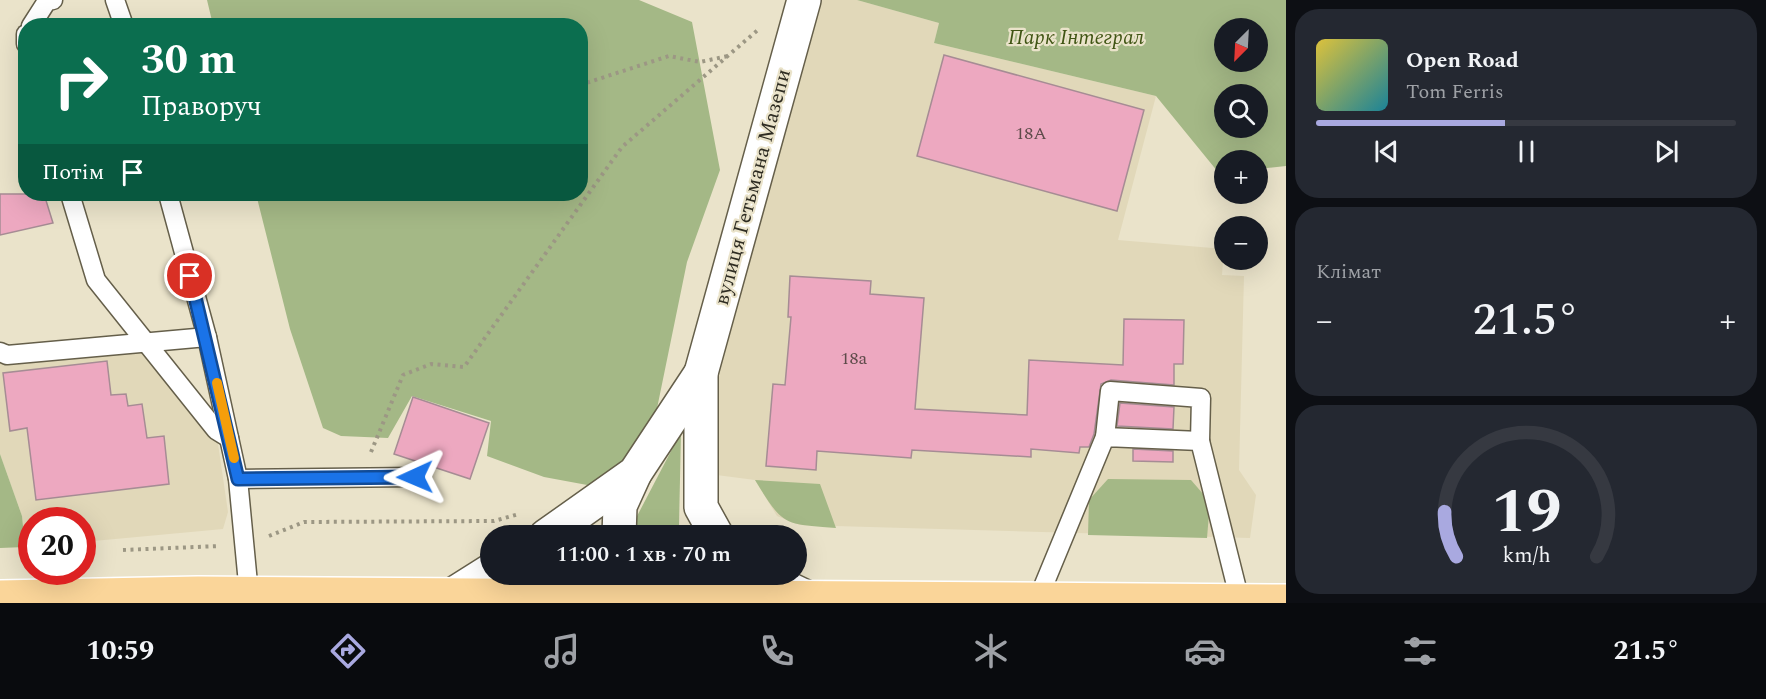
<!DOCTYPE html>
<html lang="uk">
<head>
<meta charset="utf-8">
<style>
	:root { --surface:#171b24; --page:#242831; --text:#f1f3f6; --muted:#9ea1a6; --line:#363941; --accent:#a9a9e0 }
	body { margin:0; font-family:Spectral,serif; background:var(--page); color:var(--text); height:100vh; display:flex; flex-direction:column; font-size:22px; white-space:nowrap }
	* { box-sizing:border-box; margin:0 }
	p { font-size:20px; color:var(--muted) }
	.icon { flex:none; width:33px; height:33px; fill:none; stroke:currentColor; stroke-width:2; stroke-linecap:round; stroke-linejoin:round }
	.map { position:relative; flex:1; overflow:hidden }
	.panel { display:flex; flex-direction:column; gap:9px; padding:9px; background:#0d0f14; width:480px }
	.panel>* { flex:none }
	.guide { position:absolute; left:18px; top:18px; width:570px; height:183px; border-radius:24px; box-shadow:0 6px 24px #0002; background:#0b6e4f; color:#fff; overflow:hidden }
	.needle { width:39px; rotate:204deg }
	.tools { position:absolute; left:1214px; top:18px; display:grid; gap:12px }
	.tools a { display:grid; place-items:center; width:54px; height:54px; border-radius:50%; background:var(--surface); box-shadow:0 6px 24px #0002; font-size:30px }
	.speed { position:absolute; left:18px; top:507px; display:flex; gap:12px; font-size:30px; font-weight:700; text-align:center }
	.speed>* { display:grid; place-content:center; width:78px; height:78px; border-radius:50%; background:var(--surface); box-shadow:0 6px 24px #0002; line-height:1 }
	.speed .limit { border:9px solid #d22; background:#fff; color:#111 }
	.pin { position:absolute; display:grid; place-items:center; width:51px; height:51px; color:#fff; margin:-26px; border:3px solid #fff; border-radius:50%; box-shadow:0 2px 6px #0007 }
	.me { position:absolute; width:66px; margin:-33px; rotate:269deg; stroke-linejoin:round; filter:drop-shadow(0 0 4px #0008) }
	.turn { display:flex; align-items:center; gap:21px; height:126px; padding:0 24px; font-size:27px }
	.turn .icon { width:78px; height:78px; stroke-width:2.5 }
	.turn b { display:block; font-size:42px; line-height:51px }
	.then { display:flex; align-items:center; height:57px; padding:0 24px; background:#0003; gap:12px; font-size:22px }
	.big { font-size:45px; font-weight:600; line-height:1.1 }
	.panel .card { flex:1; display:flex; flex-direction:column; justify-content:center; gap:9px; min-width:0; padding:0 21px; border-radius:24px; background:var(--page) }
	.panel .dial { align-items:center; gap:0 }
	.dial svg { height:156px; overflow:visible; fill:none; stroke:var(--line); stroke-width:7; stroke-linecap:round; text-anchor:middle }
	.dial text { fill:var(--text); stroke:none }
	.song { display:flex; align-items:center; gap:18px }
	.cover { width:72px; height:72px; border-radius:9px; background:linear-gradient(135deg,hsl(50 70% 55%),hsl(190 70% 35%)) }
	.played { height:6px; border-radius:3px; background:linear-gradient(90deg,var(--accent) 45%,var(--line) 45%) }
	.keys { display:flex; justify-content:space-around; direction:ltr }
	.heat { display:flex; justify-content:space-between; align-items:center; font-size:33px; direction:ltr }
	.trip { position:absolute; left:480px; top:525px; width:327px; height:60px; border-radius:30px; background:var(--surface); box-shadow:0 6px 24px #0002; font-weight:600; line-height:60px; text-align:center }
	.tabs { display:flex; height:96px; justify-content:space-around; align-items:center; background:#090b0e; color:var(--muted) }
	.tabs .icon { width:42px; height:42px }
	.tabs .on { color:var(--accent) }
	.tabs b { font-size:27px; color:var(--text) }
	main { display:flex; flex:1; min-height:0 }
	.map>svg:first-child { display:block }
	.built { fill:#e1d8b9 }
	.green { fill:#a4b886; fill-rule:evenodd }
	.building { fill:#eda8c0; stroke:#a68c94; stroke-width:1.5 }
	.lines { fill:none; stroke-linecap:round; stroke-linejoin:round }
	.service-casing { stroke:#655f4a; stroke-width:21 }
	.minor-casing { stroke:#655f4a; stroke-width:36 }
	.primary-casing { stroke:#fff; stroke-width:36 }
	.path { stroke:#9c9784; stroke-width:4; stroke-dasharray:3 4.5; stroke-linecap:butt }
	.service { stroke:#fff; stroke-width:18 }
	.minor { stroke:#fff; stroke-width:33 }
	.primary { stroke:#fad599; stroke-width:33 }
	.route-casing { stroke:#114b97; stroke-width:15 }
	.route { stroke:#1a73e8; stroke-width:10 }
	.slow { stroke:#f59e0b; stroke-width:10 }
	.labels { text-anchor:middle; dominant-baseline:central; stroke-width:4.5; stroke-linejoin:round; paint-order:stroke }
	.number-label { font-size:18px; fill:#5e4b4a }
	.park-label { font-size:21px; font-style:italic; fill:#405514; stroke:#eae3ca }
	.street-label { font-size:21px; fill:#2e2c22; stroke:#eae3ca }
</style>
</head>
<body>
<main>
<div class="map">
<svg width="1286" height="603" viewBox="0 0 1286 603">
	<rect width="100%" height="100%" fill="#eae3ca"/>
	<g class="built">
		<polygon points="804,0 857,0 939,23 934,43 1156,96 1118,240 1224,249 1222,275 1244,276 1239,470 1256,495 1250,538 800,525 777,516 755,480 701,473 701,373"/>
		<polygon points="147,343 216,430 228,512 223,529 83,542 82,520 32,520 31,546 25,547 22,516 0,454 0,352"/>
	</g>
	<g class="green">
		<polygon points="207,0 639,0 692,22 720,170 687,262 653,428 598,487 544,477 487,456 491,421 412,396 388,438 341,436 323,428 290,329 256,194 580,194 580,26 213,25"/>
		<path d="M857,0h429v166l-29,3v-9h-33v11l-6,1 -62,-76 -222,-53 5,-20zM1257,28v34h-33v-34zM1257,94v34h-33v-34z"/>
		<polygon points="681,432 679,526 675,535 640,535 635,520"/>
		<polygon points="0,454 22,516 25,547 0,548"/>
		<polygon points="1108,479 1191,480 1210,502 1207,538 1088,535 1089,500"/>
		<path d="M755,480l65,4 16,44c-53,-4 -53,-2 -81,-48z"/>
	</g>
	<g class="building">
		<polygon points="944,55 1144,110 1117,211 917,156"/>
		<polygon points="0,194 44,194 53,223 0,235"/>
		<polygon points="790,276 871,281 870,294 924,298 915,409 1027,415 1029,360 1123,365 1124,319 1184,320 1183,364 1174,364 1174,385 1111,380 1101,384 1094,434 1089,447 1080,447 1079,453 1031,449 1031,457 912,450 911,458 817,451 816,470 766,466 773,384 785,385 791,317 788,317"/>
		<polygon points="107,361 111,395 126,394 128,406 142,404 147,438 164,436 169,484 36,500 27,428 10,431 3,373"/>
		<polygon points="413,397 489,423 470,479 394,454"/>
		<polygon points="1120,403 1174,407 1173,429 1117,426"/>
		<polygon points="1133,449 1173,451 1173,462 1133,461"/>
	</g>
	<g class="lines">
		<defs>
			<g id="service">
				<polyline points="115,0 124,26"/>
				<polyline points="31,26 47,1 53,0"/>
				<polyline points="26,34 26,44"/>
				<polyline points="70,194 96,280 216,430 229,438"/>
				<polyline points="168,194 207,337 238,479 249,594"/>
				<polyline points="0,352 7,355 207,337"/>
				<polyline points="1105,437 1110,391 1201,398 1200,441"/>
				<polyline points="238,479 415,477"/>
				<polyline points="1038,599 1105,437 1200,441 1240,601"/>
			</g>
			<g id="minor">
				<polyline points="546,536 635,473 701,373"/>
				<polyline points="619,536 620,506 635,473"/>
				<polyline points="717,536 701,507 701,373 804,0"/>
				<polyline points="635,574 654,597 675,574"/>
				<polyline points="758,574 808,598"/>
				<polyline points="452,595 490,571"/>
			</g>
			<polyline id="primary" points="0,597 198,593 1286,601"/>
		</defs>
		<use href="#service" class="service-casing"/>
		<use href="#minor" class="minor-casing"/>
		<use href="#primary" class="primary-casing"/>
		<g class="path">
			<polyline points="580,85 669,56 700,62 728,56"/>
			<polyline points="371,452 403,375 431,364 464,367 622,147 759,29"/>
			<polyline points="269,536 304,522 494,521 519,514"/>
			<polyline points="123,550 219,546"/>
		</g>
		<use href="#service" class="service"/>
		<use href="#minor" class="minor"/>
		<use href="#primary" class="primary"/>
	</g>
	<g class="lines">
		<defs>
			<polyline id="route" points="190,276 238,479 415,477"/>
		</defs>
		<use href="#route" class="route-casing"/>
		<use href="#route" class="route"/>
		<polyline class="slow" points="217,383 234,458"/>
	</g>
	<g class="labels">
		<g class="number-label">
			<text x="1031" y="133">18А</text>
			<text x="854" y="358">18а</text>
		</g>
		<g class="park-label">
			<text x="1076" y="38">Парк Інтеграл</text>
		</g>
		<g class="street-label">
			<text transform="translate(753 187) rotate(-75)">вулиця Гетьмана Мазепи</text>
		</g>
	</g>
</svg>
<div class="tools">
<a><svg class="needle" viewBox="-14 -14 28 28"><path d="M0-13l5 13h-10z" fill="#e53935"/><path d="M0 13l5-13h-10z" fill="#9ea1a6"/></svg></a>
<a><svg class="icon" aria-label="search" viewBox="0 0 24 24"><circle cx="10" cy="10" r="6"/><path d="M15 15l6 6"/></svg></a>
<a>+</a>
<a>−</a>
</div>
<div class="speed"><div class="limit">20</div></div>
<div class="pin" style="left:190px;top:276px;background:#d93025"><svg class="icon" aria-label="arrive" viewBox="0 0 24 24"><path d="M6 21V4h12l-3 4 3 4H6"/></svg></div>
<svg class="me" style="left:415px;top:477px" viewBox="-20 -20 40 40"><path d="M0-17L14 15 0 8-14 15z" fill="#1a73e8" stroke="#fff" stroke-width="4"/></svg>
<div class="trip">11:00 · 1 хв · 70 m</div>
<div class="guide">
<div class="turn"><svg class="icon" aria-label="right" viewBox="0 0 24 24"><path d="M7 20v-9h11M14 6l5 5-5 5"/></svg><div><b>30 m</b>Праворуч</div></div>
<div class="then">Потім<svg class="icon" aria-label="arrive" viewBox="0 0 24 24"><path d="M6 21V4h12l-3 4 3 4H6"/></svg></div>
</div>
</div>
<section class="panel">
<div class="card">
<div class="song"><i class="cover"></i><div><b>Open Road</b><p>Tom Ferris</p></div></div>
<div class="played"></div>
<div class="keys"><svg class="icon" aria-label="previous" viewBox="0 0 24 24"><path d="M18 5L8 12l10 7zM5 5v14"/></svg><svg class="icon" aria-label="pause" viewBox="0 0 24 24"><path d="M8 5v14M16 5v14"/></svg><svg class="icon" aria-label="next" viewBox="0 0 24 24"><path d="M6 5l10 7-10 7zM19 5v14"/></svg></div>
</div>
<div class="card"><p>Клімат</p>
<div class="heat"><a>−</a><b class="big">21.5°</b><a>+</a></div>
</div>
<div class="card dial"><svg viewBox="0 0 100 80">
<path d="M14 69A42 42 0 1 1 86 69"/>
<path d="M14 69A42 42 0 0 1 8 46" stroke="#a9a9e0"/>
<text x="50" y="56" font-size="32" font-weight="700">19</text>
<text x="50" y="72" font-size="11">km/h</text>
</svg></div>
</section>
</main>
<nav class="tabs">
<b>10:59</b>
<svg class="icon on" aria-label="directions" viewBox="0 0 24 24"><path d="M12 3l9 9-9 9-9-9zM9 14v-3h6M13 9l2 2-2 2"/></svg>
<svg class="icon" aria-label="music" viewBox="0 0 24 24"><path d="M9 18V5l10-2v13"/><circle cx="6" cy="18" r="3"/><circle cx="16" cy="16" r="3"/></svg>
<svg class="icon" aria-label="phone" viewBox="0 0 24 24"><path d="M5 4h4l2 5-3 2q2 4 5 5l2-3 5 2v4C11 20 4 13 5 4z"/></svg>
<svg class="icon" aria-label="climate" viewBox="0 0 24 24"><path d="M12 3v18M4 7l16 10M4 17L20 7"/></svg>
<svg class="icon" aria-label="car" viewBox="0 0 24 24"><path d="M5 17H2v-5l4-1 3-4h7l3 4 3 1v5h-3M9 17h6M6 11h13"/><circle cx="7" cy="17" r="2"/><circle cx="17" cy="17" r="2"/></svg>
<svg class="icon" aria-label="filters" viewBox="0 0 24 24"><path d="M4 7h16M4 17h16"/><circle cx="9" cy="7" r="2"/><circle cx="15" cy="17" r="2"/></svg>
<b>21.5°</b>
</nav>
</body>
</html>
